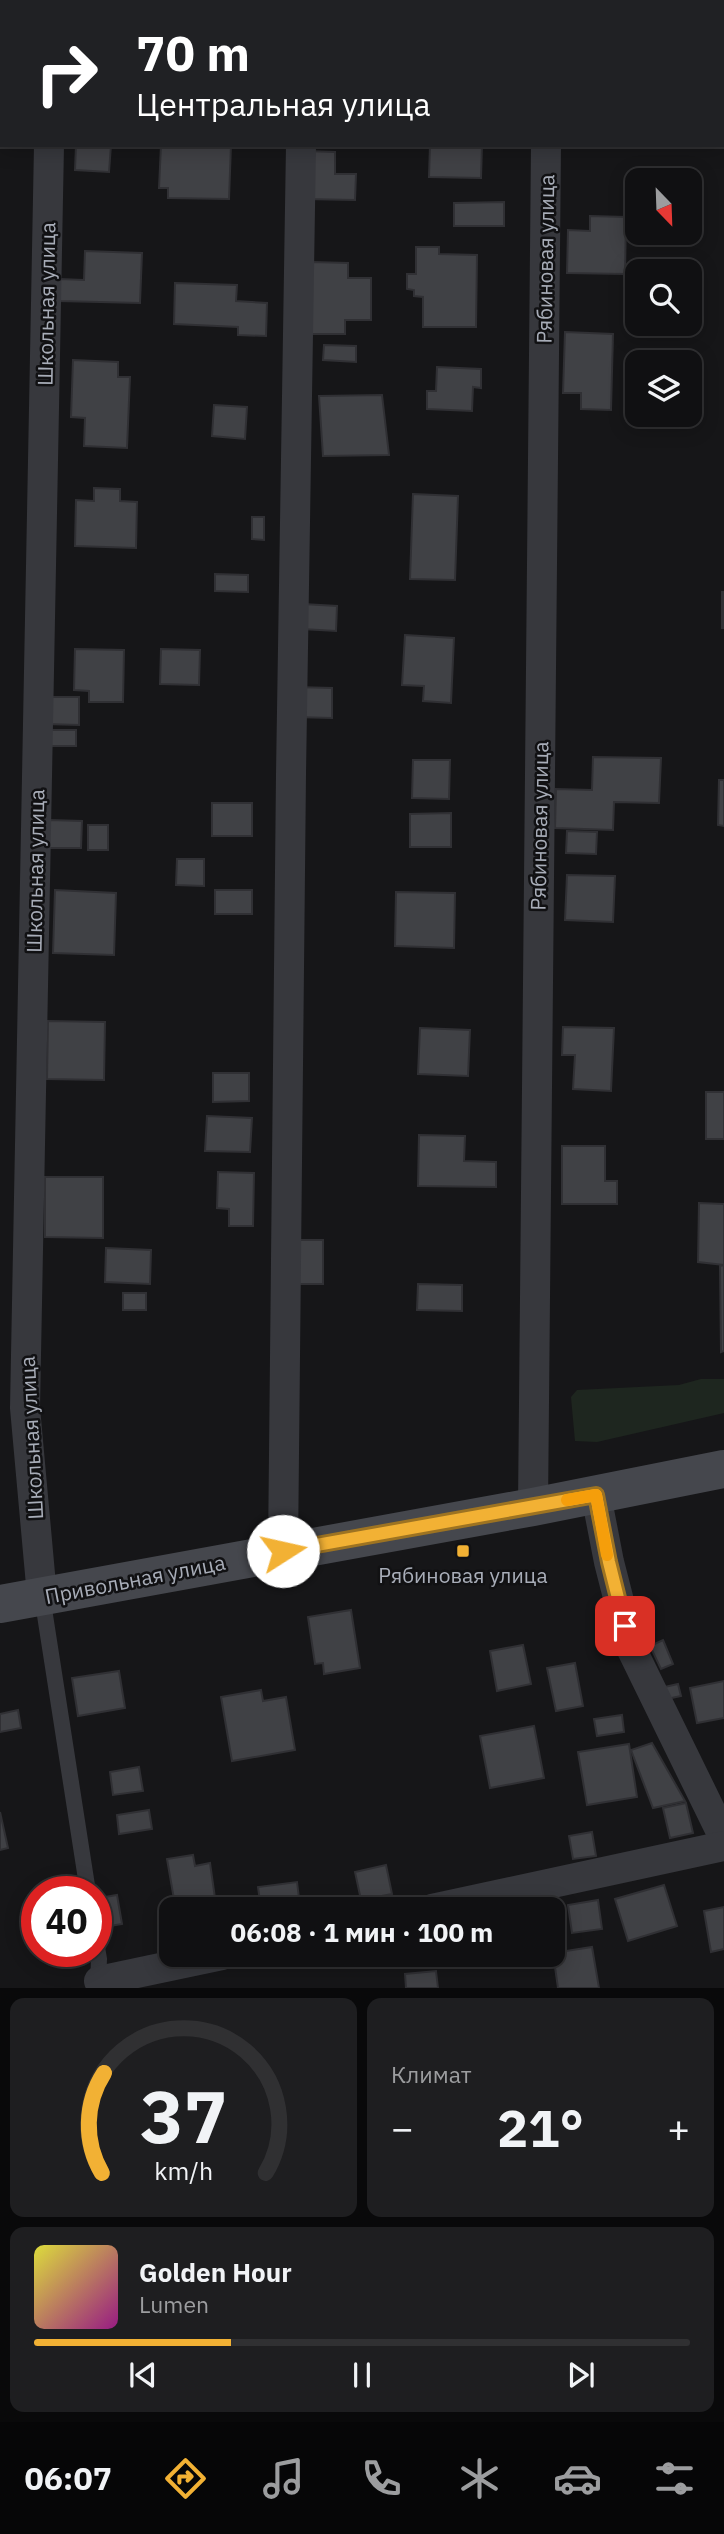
<!DOCTYPE html>
<html lang="ru">
<head>
<meta charset="utf-8">
<style>
	:root { --surface:#101012; --page:#1e1e20; --text:#f1f3f6; --muted:#9c9d9f; --line:#303032; --accent:#f2b134 }
	body { margin:0; font-family:"IBM Plex Sans",sans-serif; background:var(--page); color:var(--text); height:100vh; display:flex; flex-direction:column; font-size:26px; white-space:nowrap }
	* { box-sizing:border-box; margin:0 }
	p { font-size:23px; color:var(--muted) }
	.icon { flex:none; width:38px; height:38px; fill:none; stroke:currentColor; stroke-width:2; stroke-linecap:round; stroke-linejoin:round }
	.map { position:relative; height:1988px; overflow:hidden }
	.drawer { display:flex; flex-direction:column; gap:10px; padding:10px; background:#09090a; flex:1 }
	.drawer>* { flex:none }
	.top-card { position:absolute; left:0px; top:0px; width:724px; height:147px; box-shadow:0 4px 18px #0003,0 0 0 2px var(--line); background:#202124; color:#fff; overflow:hidden }
	.needle { width:46px; rotate:157deg }
	.buttons { position:absolute; left:625px; top:168px; display:grid; gap:14px }
	.buttons a { display:grid; place-items:center; width:77px; height:77px; border-radius:14px; background:var(--surface); box-shadow:0 4px 18px #0003,0 0 0 2px var(--line); font-size:35px }
	.speed { position:absolute; left:21px; top:1876px; display:flex; gap:14px; font-size:35px; font-weight:700; text-align:center }
	.speed>* { display:grid; place-content:center; width:91px; height:91px; border-radius:50%; background:var(--surface); box-shadow:0 4px 18px #0003,0 0 0 2px var(--line); line-height:1 }
	.speed .limit { border:10px solid #d22; background:#fff; color:#111 }
	.pin { position:absolute; display:grid; place-items:center; width:60px; height:60px; color:#fff; margin:-30px; border-radius:14px; box-shadow:0 4px 10px #0006 }
	.me { position:absolute; width:77px; margin:-38px; rotate:80deg; stroke-linejoin:round; filter:drop-shadow(0 0 5px #0008) }
	.turn { display:flex; align-items:center; gap:24px; height:147px; padding:0 21px; font-size:32px }
	.turn .icon { width:91px; height:91px; stroke-width:2.5 }
	.turn b { display:block; font-size:49px; line-height:60px }
	.big { font-size:52px; font-weight:700; line-height:1.1 }
	.drawer .card { flex:1; display:flex; flex-direction:column; justify-content:center; gap:10px; min-width:0; padding:0 24px; border-radius:14px; background:var(--page) }
	.drawer .dial { align-items:center; gap:0 }
	.dial svg { height:182px; overflow:visible; fill:none; stroke:var(--line); stroke-width:7; stroke-linecap:round; text-anchor:middle }
	.dial text { fill:var(--text); stroke:none }
	.song { display:flex; align-items:center; gap:21px }
	.cover { width:84px; height:84px; border-radius:10px; background:linear-gradient(135deg,hsl(60 70% 55%),hsl(310 70% 35%)) }
	.played { height:7px; border-radius:4px; background:linear-gradient(90deg,var(--accent) 30%,var(--line) 30%) }
	.keys { display:flex; justify-content:space-around; direction:ltr }
	.heat { display:flex; justify-content:space-between; align-items:center; font-size:38px; direction:ltr }
	.drawer .tiles { flex:1; display:grid; gap:10px; grid-template-columns:1fr 1fr }
	.card:last-child { grid-column:span 2 }
	.trip { position:absolute; left:159px; top:1897px; width:406px; height:70px; border-radius:14px; background:var(--surface); box-shadow:0 4px 18px #0003,0 0 0 2px var(--line); font-weight:700; line-height:70px; text-align:center }
	.tab-bar { display:flex; height:112px; justify-content:space-around; align-items:center; background:#060607; color:var(--muted) }
	.tab-bar .icon { width:49px; height:49px }
	.tab-bar .current { color:var(--accent) }
	.tab-bar b { font-size:32px; color:var(--text) }
	.map>svg:first-child { display:block }
	.green { fill:#1e261f }
	.building { fill:#404145; stroke:#303034; stroke-width:2 }
	.lines { fill:none; stroke-linecap:round; stroke-linejoin:round }
	.lane { stroke:#37383d; stroke-width:16 }
	.street { stroke:#37383d; stroke-width:30 }
	.secondary { stroke:#45474d; stroke-width:38 }
	.route-casing { stroke:#9d7322; stroke-width:18 }
	.route { stroke:#f2b134; stroke-width:12 }
	.slow { stroke:#f59e0b; stroke-width:12 }
	.poi-dot { fill:#f2b134; stroke:#111113; stroke-width:2.5 }
	.labels { text-anchor:middle; dominant-baseline:central; stroke-width:5; stroke-linejoin:round; paint-order:stroke }
	.street-label { font-size:21px; fill:#a8adb8; stroke:#111113 }
	.poi-label { font-size:21px; fill:#a8adb8; stroke:#111113 }
</style>
</head>
<body>
<div class="map">
<svg width="724" height="1988" viewBox="0 0 724 1988">
	<rect width="100%" height="100%" fill="#161618"/>
	<polygon class="green" points="701,1379 724,1379 724,1413 597,1442 575,1441 571,1397 577,1390 679,1385"/>
	<g class="building">
		<rect x="435" y="0" width="49" height="2"/>
		<polygon points="582,0 626,0 582,2"/>
		<polygon points="76,145 111,145 109,172 75,170"/>
		<polygon points="161,145 231,145 229,199 168,198 168,188 159,188"/>
		<polygon points="430,145 482,145 481,178 429,177"/>
		<polygon points="305,151 335,152 335,174 356,174 355,200 304,199"/>
		<polygon points="504,202 504,226 454,226 454,203"/>
		<polygon points="590,216 626,217 625,274 567,273 568,230 590,231"/>
		<polygon points="416,247 439,247 439,254 477,255 476,327 423,327 423,297 414,296 414,290 407,289 407,274 416,274"/>
		<polygon points="85,251 142,253 140,303 59,301 60,279 84,280"/>
		<polygon points="312,262 348,263 348,278 371,278 371,320 345,320 345,334 311,334"/>
		<polygon points="175,283 237,285 236,301 267,303 266,336 238,335 238,327 174,324"/>
		<polygon points="565,332 613,334 611,410 581,409 581,393 563,393"/>
		<polygon points="324,345 356,346 356,362 323,360"/>
		<polygon points="73,360 118,362 118,377 130,377 127,448 84,446 85,418 71,417"/>
		<polygon points="437,367 481,369 481,388 473,387 472,411 427,409 427,391 436,391"/>
		<polygon points="382,395 389,455 323,456 319,396"/>
		<polygon points="214,405 247,407 245,439 212,436"/>
		<polygon points="94,488 120,489 120,501 137,502 136,548 75,546 76,500 94,501"/>
		<polygon points="413,494 458,496 455,580 410,579"/>
		<polygon points="252,517 264,517 264,540 252,539"/>
		<polygon points="215,574 248,575 248,592 215,591"/>
		<rect x="722" y="592" width="2" height="36"/>
		<polygon points="303,604 337,606 336,631 302,629"/>
		<polygon points="405,635 454,638 451,703 423,701 424,686 402,685"/>
		<polygon points="75,649 124,650 123,702 89,702 89,691 74,690"/>
		<polygon points="161,649 200,650 199,685 160,684"/>
		<polygon points="295,687 332,688 332,718 294,717"/>
		<polygon points="47,697 79,697 79,725 46,724"/>
		<rect x="51" y="730" width="25" height="16"/>
		<polygon points="593,757 661,758 659,803 614,802 613,830 555,828 556,789 592,790"/>
		<polygon points="413,760 450,760 449,799 412,798"/>
		<polygon points="719,780 724,780 724,826 718,825"/>
		<rect x="212" y="803" width="40" height="33"/>
		<polygon points="451,813 451,847 410,847 410,814"/>
		<polygon points="49,820 82,821 81,848 49,848"/>
		<rect x="88" y="825" width="20" height="25"/>
		<polygon points="567,831 597,832 596,854 566,853"/>
		<polygon points="177,859 204,859 204,886 176,885"/>
		<polygon points="567,875 615,876 613,922 565,920"/>
		<polygon points="55,890 116,893 114,955 53,953"/>
		<rect x="215" y="890" width="37" height="24"/>
		<polygon points="396,892 455,893 454,948 395,946"/>
		<polygon points="48,1021 105,1022 104,1080 47,1079"/>
		<polygon points="563,1027 614,1028 611,1091 573,1089 575,1055 562,1055"/>
		<polygon points="420,1028 470,1030 468,1076 418,1074"/>
		<polygon points="213,1073 249,1073 249,1101 213,1102"/>
		<rect x="706" y="1092" width="18" height="47"/>
		<polygon points="207,1116 252,1118 250,1152 205,1151"/>
		<polygon points="419,1135 465,1136 464,1161 496,1162 496,1187 418,1186"/>
		<polygon points="562,1146 605,1146 605,1181 617,1181 617,1204 562,1204"/>
		<polygon points="218,1172 254,1173 253,1226 229,1226 229,1209 217,1208"/>
		<polygon points="45,1177 103,1177 103,1238 45,1237"/>
		<polygon points="699,1203 724,1204 724,1265 698,1262"/>
		<polygon points="294,1240 323,1240 323,1284 295,1284"/>
		<polygon points="106,1248 151,1250 150,1284 105,1282"/>
		<polygon points="724,1265 724,1351 721,1352 720,1266"/>
		<polygon points="418,1284 462,1285 462,1311 417,1310"/>
		<rect x="123" y="1293" width="23" height="17"/>
		<polygon points="351,1610 360,1668 324,1674 323,1663 315,1664 308,1617"/>
		<polygon points="663,1640 673,1664 661,1669 650,1646"/>
		<polygon points="523,1645 531,1684 497,1691 490,1651"/>
		<polygon points="575,1663 583,1706 556,1711 547,1668"/>
		<polygon points="119,1671 125,1708 78,1716 72,1678"/>
		<polygon points="724,1681 724,1718 697,1723 690,1688"/>
		<polygon points="678,1684 681,1696 662,1700 660,1688"/>
		<polygon points="261,1690 263,1701 286,1697 295,1750 232,1761 221,1697"/>
		<polygon points="18,1710 21,1728 0,1732 0,1714"/>
		<polygon points="622,1715 624,1732 597,1736 594,1719"/>
		<polygon points="534,1726 544,1778 490,1788 480,1736"/>
		<polygon points="652,1743 685,1801 653,1808 631,1750"/>
		<polygon points="629,1744 637,1797 587,1805 578,1752"/>
		<polygon points="139,1767 143,1791 113,1795 110,1772"/>
		<polygon points="686,1803 693,1833 670,1838 663,1808"/>
		<polygon points="149,1810 152,1829 119,1834 117,1815"/>
		<polygon points="0,1812 8,1848 0,1850"/>
		<polygon points="592,1832 596,1856 573,1859 569,1836"/>
		<polygon points="193,1855 195,1866 210,1863 215,1898 175,1905 167,1859"/>
		<polygon points="386,1865 392,1894 361,1900 355,1872"/>
		<polygon points="297,1882 299,1898 309,1897 311,1909 261,1909 258,1887"/>
		<polygon points="664,1885 677,1926 628,1941 615,1899"/>
		<polygon points="117,1895 122,1924 104,1927 99,1898"/>
		<polygon points="598,1900 602,1929 572,1933 568,1905"/>
		<polygon points="724,1907 724,1949 711,1952 704,1911"/>
		<polygon points="592,1947 599,1988 558,1988 553,1953"/>
		<polygon points="436,1971 438,1988 406,1988 405,1974"/>
	</g>
	<g class="lines">
		<g class="lane">
			<polyline points="42,1596 88,1892"/>
			<polyline points="96,1942 99,1959 98,1985"/>
		</g>
		<g class="street">
			<polyline points="52,2 52,0"/>
			<polyline points="303,2 303,0"/>
			<polyline points="547,2 547,0"/>
			<polyline points="596,1495 609,1562 631,1648 724,1838"/>
			<polyline points="533,1507 546,145"/>
			<polyline points="283,1551 291,774 301,145"/>
			<polyline points="42,1596 25,1408 49,145"/>
			<polyline points="432,1909 724,1846"/>
			<polyline points="99,1981 222,1955"/>
		</g>
		<polyline class="secondary" points="0,1604 533,1507 724,1469"/>
	</g>
	<g class="lines">
		<defs>
			<polyline id="route" points="283,1551 596,1495 609,1562 625,1626"/>
		</defs>
		<use href="#route" class="route-casing"/>
		<use href="#route" class="route"/>
		<polyline class="slow" points="567,1500 596,1495 607,1555"/>
	</g>
	<rect class="poi-dot" x="456" y="1544" width="14" height="14" rx="3.5"/>
	<g class="labels">
		<g class="street-label">
			<text transform="translate(545 259) rotate(-89)">Рябиновая улица</text>
			<text transform="translate(46 304) rotate(-89)">Школьная улица</text>
			<text transform="translate(539 826) rotate(-89)">Рябиновая улица</text>
			<text transform="translate(35 871) rotate(-89)">Школьная улица</text>
			<text transform="translate(31 1438) rotate(-93)">Школьная улица</text>
			<text transform="translate(135 1579) rotate(-11)">Привольная улица</text>
		</g>
		<g class="poi-label">
			<text x="463" y="1575">Рябиновая улица</text>
		</g>
	</g>
</svg>
<div class="buttons">
<a><svg class="needle" viewBox="-14 -14 28 28"><path d="M0-13l5 13h-10z" fill="#e53935"/><path d="M0 13l5-13h-10z" fill="#9c9d9f"/></svg></a>
<a><svg class="icon" aria-label="search" viewBox="0 0 24 24"><circle cx="10" cy="10" r="6"/><path d="M15 15l6 6"/></svg></a>
<a><svg class="icon" aria-label="layers" viewBox="0 0 24 24"><path d="M12 4l9 5-9 5-9-5zM3 14l9 5 9-5"/></svg></a>
</div>
<div class="speed"><div class="limit">40</div></div>
<div class="pin" style="left:625px;top:1626px;background:#d93025"><svg class="icon" aria-label="arrive" viewBox="0 0 24 24"><path d="M6 21V4h12l-3 4 3 4H6"/></svg></div>
<svg class="me" style="left:283px;top:1551px" viewBox="-20 -20 40 40"><circle r="19" fill="#fff"/><path d="M0-13L10 11 0 6-10 11z" fill="#f2b134"/></svg>
<div class="trip">06:08 · 1 мин · 100 m</div>
<div class="top-card">
<div class="turn"><svg class="icon" aria-label="right" viewBox="0 0 24 24"><path d="M7 20v-9h11M14 6l5 5-5 5"/></svg><div><b>70 m</b>Центральная улица</div></div>
</div>
</div>
<section class="drawer">
<div class="tiles">
<div class="card dial"><svg viewBox="0 0 100 80">
<path d="M14 69A42 42 0 1 1 86 69"/>
<path d="M14 69A42 42 0 0 1 15 25" stroke="#f2b134"/>
<text x="50" y="56" font-size="32" font-weight="700">37</text>
<text x="50" y="72" font-size="11">km/h</text>
</svg></div>
<div class="card"><p>Климат</p>
<div class="heat"><a>−</a><b class="big">21°</b><a>+</a></div>
</div>
<div class="card">
<div class="song"><i class="cover"></i><div><b>Golden Hour</b><p>Lumen</p></div></div>
<div class="played"></div>
<div class="keys"><svg class="icon" aria-label="previous" viewBox="0 0 24 24"><path d="M18 5L8 12l10 7zM5 5v14"/></svg><svg class="icon" aria-label="pause" viewBox="0 0 24 24"><path d="M8 5v14M16 5v14"/></svg><svg class="icon" aria-label="next" viewBox="0 0 24 24"><path d="M6 5l10 7-10 7zM19 5v14"/></svg></div>
</div>
</div>
</section>
<nav class="tab-bar">
<b>06:07</b>
<svg class="icon current" aria-label="directions" viewBox="0 0 24 24"><path d="M12 3l9 9-9 9-9-9zM9 14v-3h6M13 9l2 2-2 2"/></svg>
<svg class="icon" aria-label="music" viewBox="0 0 24 24"><path d="M9 18V5l10-2v13"/><circle cx="6" cy="18" r="3"/><circle cx="16" cy="16" r="3"/></svg>
<svg class="icon" aria-label="phone" viewBox="0 0 24 24"><path d="M5 4h4l2 5-3 2q2 4 5 5l2-3 5 2v4C11 20 4 13 5 4z"/></svg>
<svg class="icon" aria-label="climate" viewBox="0 0 24 24"><path d="M12 3v18M4 7l16 10M4 17L20 7"/></svg>
<svg class="icon" aria-label="car" viewBox="0 0 24 24"><path d="M5 17H2v-5l4-1 3-4h7l3 4 3 1v5h-3M9 17h6M6 11h13"/><circle cx="7" cy="17" r="2"/><circle cx="17" cy="17" r="2"/></svg>
<svg class="icon" aria-label="filters" viewBox="0 0 24 24"><path d="M4 7h16M4 17h16"/><circle cx="9" cy="7" r="2"/><circle cx="15" cy="17" r="2"/></svg>
</nav>
</body>
</html>
